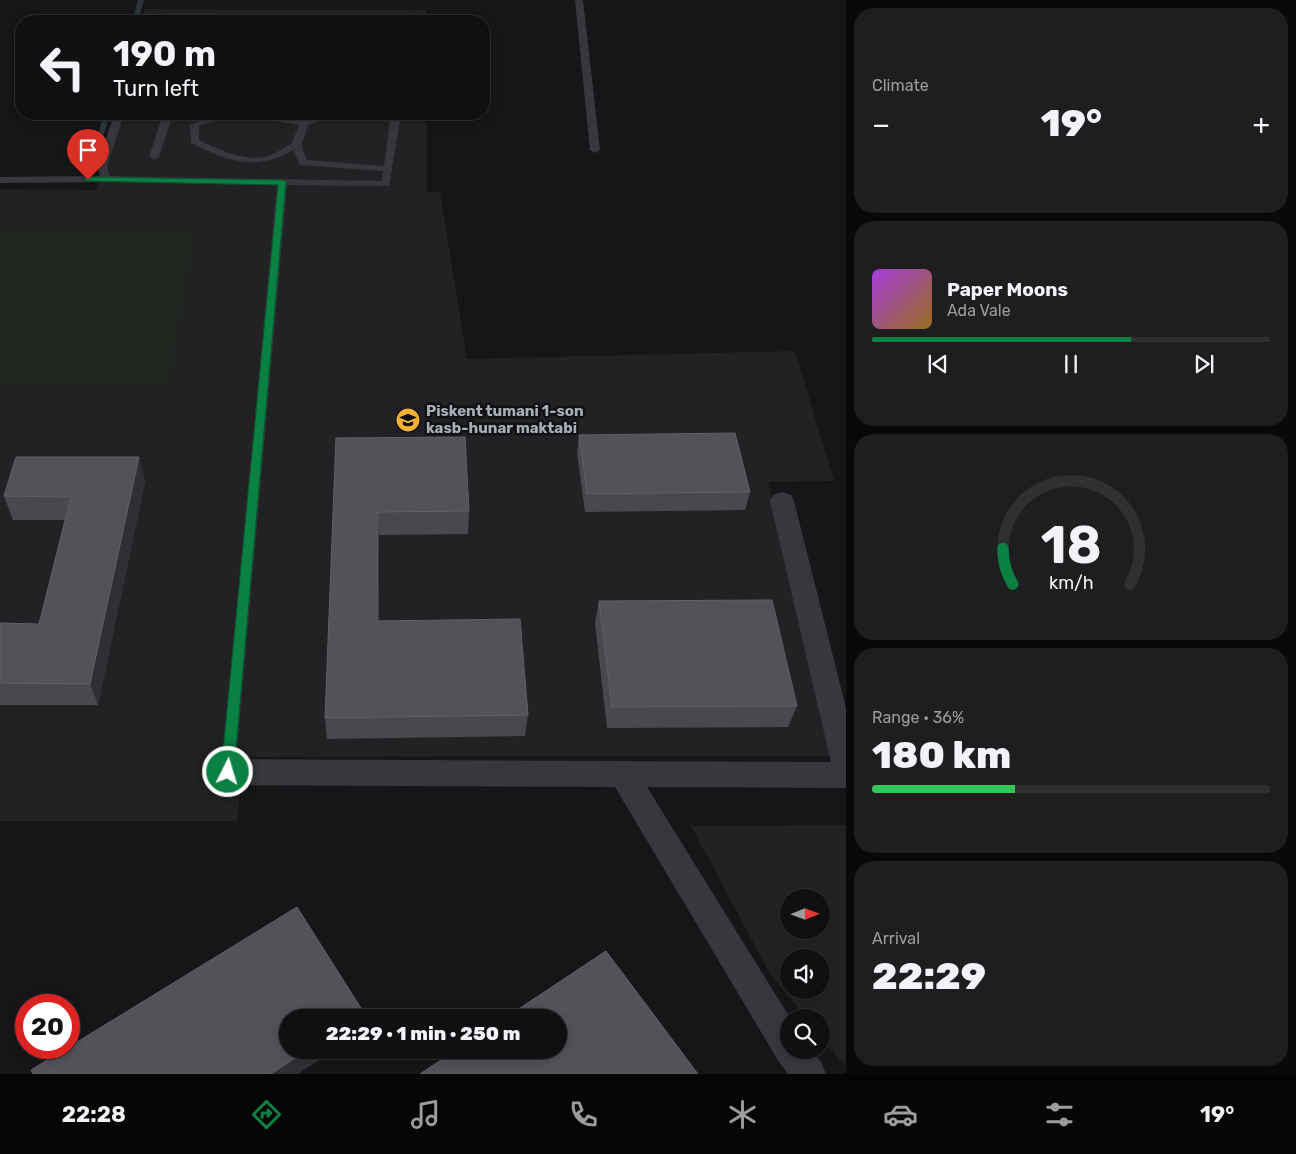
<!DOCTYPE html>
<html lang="en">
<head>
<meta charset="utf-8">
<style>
	:root { --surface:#101012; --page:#1e1e20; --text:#f1f3f6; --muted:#9c9d9f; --line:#303032; --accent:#0b8043 }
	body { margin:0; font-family:Rubik,sans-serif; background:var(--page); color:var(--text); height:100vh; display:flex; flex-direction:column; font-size:19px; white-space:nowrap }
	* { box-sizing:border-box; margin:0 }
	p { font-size:16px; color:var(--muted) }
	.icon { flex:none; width:28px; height:28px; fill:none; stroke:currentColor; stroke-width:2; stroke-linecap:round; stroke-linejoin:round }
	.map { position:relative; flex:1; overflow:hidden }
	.panel { display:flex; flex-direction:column; gap:8px; padding:8px; background:#09090a; width:450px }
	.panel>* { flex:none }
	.top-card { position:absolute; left:15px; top:15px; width:475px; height:105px; border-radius:20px; box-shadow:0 2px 8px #0003,0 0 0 1px var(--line); background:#101012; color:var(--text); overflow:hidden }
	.needle { width:32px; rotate:89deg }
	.fabs { position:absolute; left:780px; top:889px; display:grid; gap:10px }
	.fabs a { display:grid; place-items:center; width:50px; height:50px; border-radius:50%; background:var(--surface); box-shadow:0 2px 8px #0003,0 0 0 1px var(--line); font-size:25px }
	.speed { position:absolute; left:15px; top:994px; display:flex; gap:10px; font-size:25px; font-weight:700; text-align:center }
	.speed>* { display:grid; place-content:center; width:65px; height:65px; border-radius:50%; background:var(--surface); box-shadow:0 2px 8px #0003,0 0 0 1px var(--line); line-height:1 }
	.speed .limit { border:8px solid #d22; background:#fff; color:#111 }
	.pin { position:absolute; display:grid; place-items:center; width:42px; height:42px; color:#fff; margin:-51px -21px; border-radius:50% 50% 50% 0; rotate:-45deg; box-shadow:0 0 5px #0007 }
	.pin .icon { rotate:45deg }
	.me { position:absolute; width:55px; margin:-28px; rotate:5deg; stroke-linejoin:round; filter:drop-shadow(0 0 4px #0008) }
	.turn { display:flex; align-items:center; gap:18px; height:105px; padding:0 15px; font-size:22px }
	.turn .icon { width:65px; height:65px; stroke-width:2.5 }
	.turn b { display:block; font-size:35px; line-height:42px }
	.big { font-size:38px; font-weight:800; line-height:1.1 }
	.panel .card { flex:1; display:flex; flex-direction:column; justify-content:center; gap:8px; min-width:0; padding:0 18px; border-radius:20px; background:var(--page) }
	.panel .dial { align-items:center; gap:0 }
	.dial svg { height:130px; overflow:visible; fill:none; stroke:var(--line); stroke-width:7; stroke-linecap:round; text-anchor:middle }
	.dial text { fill:var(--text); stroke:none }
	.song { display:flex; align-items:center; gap:15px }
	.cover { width:60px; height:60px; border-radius:8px; background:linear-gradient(135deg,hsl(280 70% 55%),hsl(40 70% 35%)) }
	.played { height:5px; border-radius:2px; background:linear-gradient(90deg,var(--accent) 65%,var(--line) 65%) }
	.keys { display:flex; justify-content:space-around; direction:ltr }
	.heat { display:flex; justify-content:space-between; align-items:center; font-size:28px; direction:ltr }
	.charge { height:8px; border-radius:4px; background:linear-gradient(90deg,#34c759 36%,var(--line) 0) }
	.trip { position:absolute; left:279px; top:1009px; width:288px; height:50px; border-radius:25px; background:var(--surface); box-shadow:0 2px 8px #0003,0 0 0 1px var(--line); font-weight:800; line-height:50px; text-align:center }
	.menu { display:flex; height:80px; justify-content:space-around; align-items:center; background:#060607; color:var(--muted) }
	.menu .icon { width:35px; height:35px }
	.menu .on { color:var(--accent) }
	.menu b { font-size:22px; color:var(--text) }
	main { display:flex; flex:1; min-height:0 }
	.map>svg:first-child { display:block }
	.built { fill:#222225; fill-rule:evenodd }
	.green { fill:#1e261f }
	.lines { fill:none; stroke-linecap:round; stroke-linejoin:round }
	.stream { fill:#2c353c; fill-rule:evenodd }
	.lane { fill:#37383d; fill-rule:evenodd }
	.street { fill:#37383d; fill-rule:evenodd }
	.wall { fill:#47494d }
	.shaded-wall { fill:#2f3033 }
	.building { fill:#525359; stroke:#5f6168 }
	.route { fill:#0b8043; stroke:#07532c }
	.labels { text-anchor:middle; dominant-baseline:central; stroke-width:5; stroke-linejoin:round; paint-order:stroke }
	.poi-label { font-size:15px; font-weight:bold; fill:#a8adb8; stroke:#111113; text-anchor:start }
</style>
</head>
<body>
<main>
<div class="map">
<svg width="846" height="1074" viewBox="0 0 846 1074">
	<rect width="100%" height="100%" fill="#161618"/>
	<g class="built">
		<polygon points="145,9 426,10 426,21 142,21"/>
		<polygon points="117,114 427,114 427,192 440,192 467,359 795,351 834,481 768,482 832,756 244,757 237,821 0,821 0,189 96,190"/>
		<path d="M846,825v242l-25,-30v-19l-15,-1 -36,-43 -79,-148zM789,898h32v32h-32zM789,958h32v32h-32z"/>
	</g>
	<polygon class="green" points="0,232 194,233 168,384 0,384"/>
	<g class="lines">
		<g class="stream">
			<polygon points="138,0 144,0 138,21 132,21"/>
			<polygon points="104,114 110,114 93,171 92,172 88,172 87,171"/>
		</g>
		<g class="lane">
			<polygon points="575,0 583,0 600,150 595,153 590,150"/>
			<polygon points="171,14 398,18 402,21 171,18 159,21 145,21"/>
			<path d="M114,114h10l-17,53 3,9 272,5 1,-10 -83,-6 -7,-15c-37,22 -66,11 -102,-7l-1,-18 29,-11h12l-1,2 -31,10v14c21,10 48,24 72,15 7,-3 14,-8 21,-12l7,-18 -18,-3 -15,-8c12,0 22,6 34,5 13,0 23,-5 35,-5l-8,5 -18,5 -8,21 6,15 77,6 7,-52h10l-12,72 -102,-1 -52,587 -2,5 -5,1 -5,-1 -2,-5 56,-587 -171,-3 -106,1v-6l100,-1 -3,-9z"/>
			<polygon points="163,114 173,114 159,157 154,160 149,157"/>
		</g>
		<polygon class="street" points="782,492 791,495 794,501 846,708 846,788 647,787 790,1018 789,1050 812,1050 821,1062 826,1074 788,1074 779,1062 615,787 228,785 218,781 214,772 218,763 228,759 831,762 770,501 773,495"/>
	</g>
	<g class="wall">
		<polygon points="579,435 750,492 745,510 585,512 577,453"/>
		<polygon points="336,438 469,511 468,534 379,535 379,621 528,715 525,736 327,739 325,718"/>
		<polygon points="145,481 98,705 0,705 0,623 39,624 65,520 13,520 4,496"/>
		<polygon points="599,601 797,706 788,727 607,728 595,623"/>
	</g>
	<g class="shaded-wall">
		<polygon points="139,457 145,481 98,705 90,684"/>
		<polygon points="378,512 379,535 378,643 377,621"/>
		<polygon points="364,1013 364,1018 356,1018"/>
		<polygon points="307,1050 334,1050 298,1074 271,1074"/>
	</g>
	<g class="building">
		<polygon points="735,433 750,492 587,494 579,435"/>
		<polygon points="465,437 469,511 378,512 377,621 520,619 528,715 325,718 336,438"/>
		<polygon points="16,457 139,457 90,684 0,683 0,623 39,624 71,497 4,496"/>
		<polygon points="772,600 797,706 612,707 599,601"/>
		<polygon points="297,907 364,1013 356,1018 288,1018 288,1050 307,1050 271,1074 33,1074 31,1070 67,1048 69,1048 69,1047"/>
		<polygon points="606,951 698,1074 420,1074 456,1050 558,1050 558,1018 505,1018"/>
	</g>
	<polygon class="route" points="88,177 282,180 286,182 234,772 233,776 228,778 223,776 221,772 278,185 85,181 84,180"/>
	<defs>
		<symbol id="school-disc" viewBox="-11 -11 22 22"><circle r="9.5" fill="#f2b134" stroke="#111113"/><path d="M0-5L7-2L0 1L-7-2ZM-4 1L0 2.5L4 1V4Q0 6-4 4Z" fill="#111"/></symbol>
	</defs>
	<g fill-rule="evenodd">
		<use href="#school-disc" x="394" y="406" width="28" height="28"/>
	</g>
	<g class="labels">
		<g class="poi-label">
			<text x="426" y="411">Piskent tumani 1-son<tspan x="426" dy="17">kasb-hunar maktabi</tspan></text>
		</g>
	</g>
</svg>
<div class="fabs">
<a><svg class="needle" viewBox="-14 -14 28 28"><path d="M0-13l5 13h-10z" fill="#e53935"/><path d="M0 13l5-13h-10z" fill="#9c9d9f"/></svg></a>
<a><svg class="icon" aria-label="sound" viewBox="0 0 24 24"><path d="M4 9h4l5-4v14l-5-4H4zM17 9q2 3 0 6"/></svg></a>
<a><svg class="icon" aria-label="search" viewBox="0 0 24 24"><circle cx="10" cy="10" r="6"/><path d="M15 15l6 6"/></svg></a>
</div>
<div class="speed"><div class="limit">20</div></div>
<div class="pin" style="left:88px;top:180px;background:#d93025"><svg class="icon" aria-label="arrive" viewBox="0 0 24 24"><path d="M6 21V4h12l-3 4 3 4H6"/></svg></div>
<svg class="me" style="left:228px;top:772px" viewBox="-20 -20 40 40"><circle r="17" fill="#0b8043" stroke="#fff" stroke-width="3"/><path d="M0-11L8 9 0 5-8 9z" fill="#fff"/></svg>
<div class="trip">22:29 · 1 min · 250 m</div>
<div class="top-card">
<div class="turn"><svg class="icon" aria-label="left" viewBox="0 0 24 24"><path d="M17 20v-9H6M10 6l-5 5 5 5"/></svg><div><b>190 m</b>Turn left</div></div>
</div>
</div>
<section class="panel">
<div class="card"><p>Climate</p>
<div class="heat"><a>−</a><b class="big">19°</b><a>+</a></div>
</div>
<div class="card">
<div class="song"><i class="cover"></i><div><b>Paper Moons</b><p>Ada Vale</p></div></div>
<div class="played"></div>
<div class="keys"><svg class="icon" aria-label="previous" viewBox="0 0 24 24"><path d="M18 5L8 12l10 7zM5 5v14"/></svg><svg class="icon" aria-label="pause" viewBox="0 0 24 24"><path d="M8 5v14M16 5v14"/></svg><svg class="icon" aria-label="next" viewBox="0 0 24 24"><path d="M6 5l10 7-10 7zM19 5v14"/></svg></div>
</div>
<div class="card dial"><svg viewBox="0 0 100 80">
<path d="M14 69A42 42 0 1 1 86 69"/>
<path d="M14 69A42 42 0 0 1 8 47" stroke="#0b8043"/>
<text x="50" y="56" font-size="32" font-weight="700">18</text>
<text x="50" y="72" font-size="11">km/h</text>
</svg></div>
<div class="card"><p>Range · 36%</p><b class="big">180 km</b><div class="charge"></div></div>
<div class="card"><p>Arrival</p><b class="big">22:29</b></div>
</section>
</main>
<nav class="menu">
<b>22:28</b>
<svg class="icon on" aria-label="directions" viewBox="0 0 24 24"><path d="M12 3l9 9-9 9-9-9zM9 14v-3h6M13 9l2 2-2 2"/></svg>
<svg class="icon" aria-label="music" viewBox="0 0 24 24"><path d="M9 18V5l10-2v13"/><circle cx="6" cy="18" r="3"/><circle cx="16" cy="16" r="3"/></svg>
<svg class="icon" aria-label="phone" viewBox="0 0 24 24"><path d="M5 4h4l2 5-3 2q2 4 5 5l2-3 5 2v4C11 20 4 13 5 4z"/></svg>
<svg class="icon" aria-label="climate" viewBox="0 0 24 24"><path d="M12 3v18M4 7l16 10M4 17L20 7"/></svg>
<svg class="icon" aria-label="car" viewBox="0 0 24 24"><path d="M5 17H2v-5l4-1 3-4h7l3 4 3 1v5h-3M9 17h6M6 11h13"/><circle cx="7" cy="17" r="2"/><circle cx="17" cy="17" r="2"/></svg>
<svg class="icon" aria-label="filters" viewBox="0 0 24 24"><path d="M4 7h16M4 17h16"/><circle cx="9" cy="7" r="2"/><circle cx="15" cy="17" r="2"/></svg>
<b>19°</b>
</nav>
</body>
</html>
